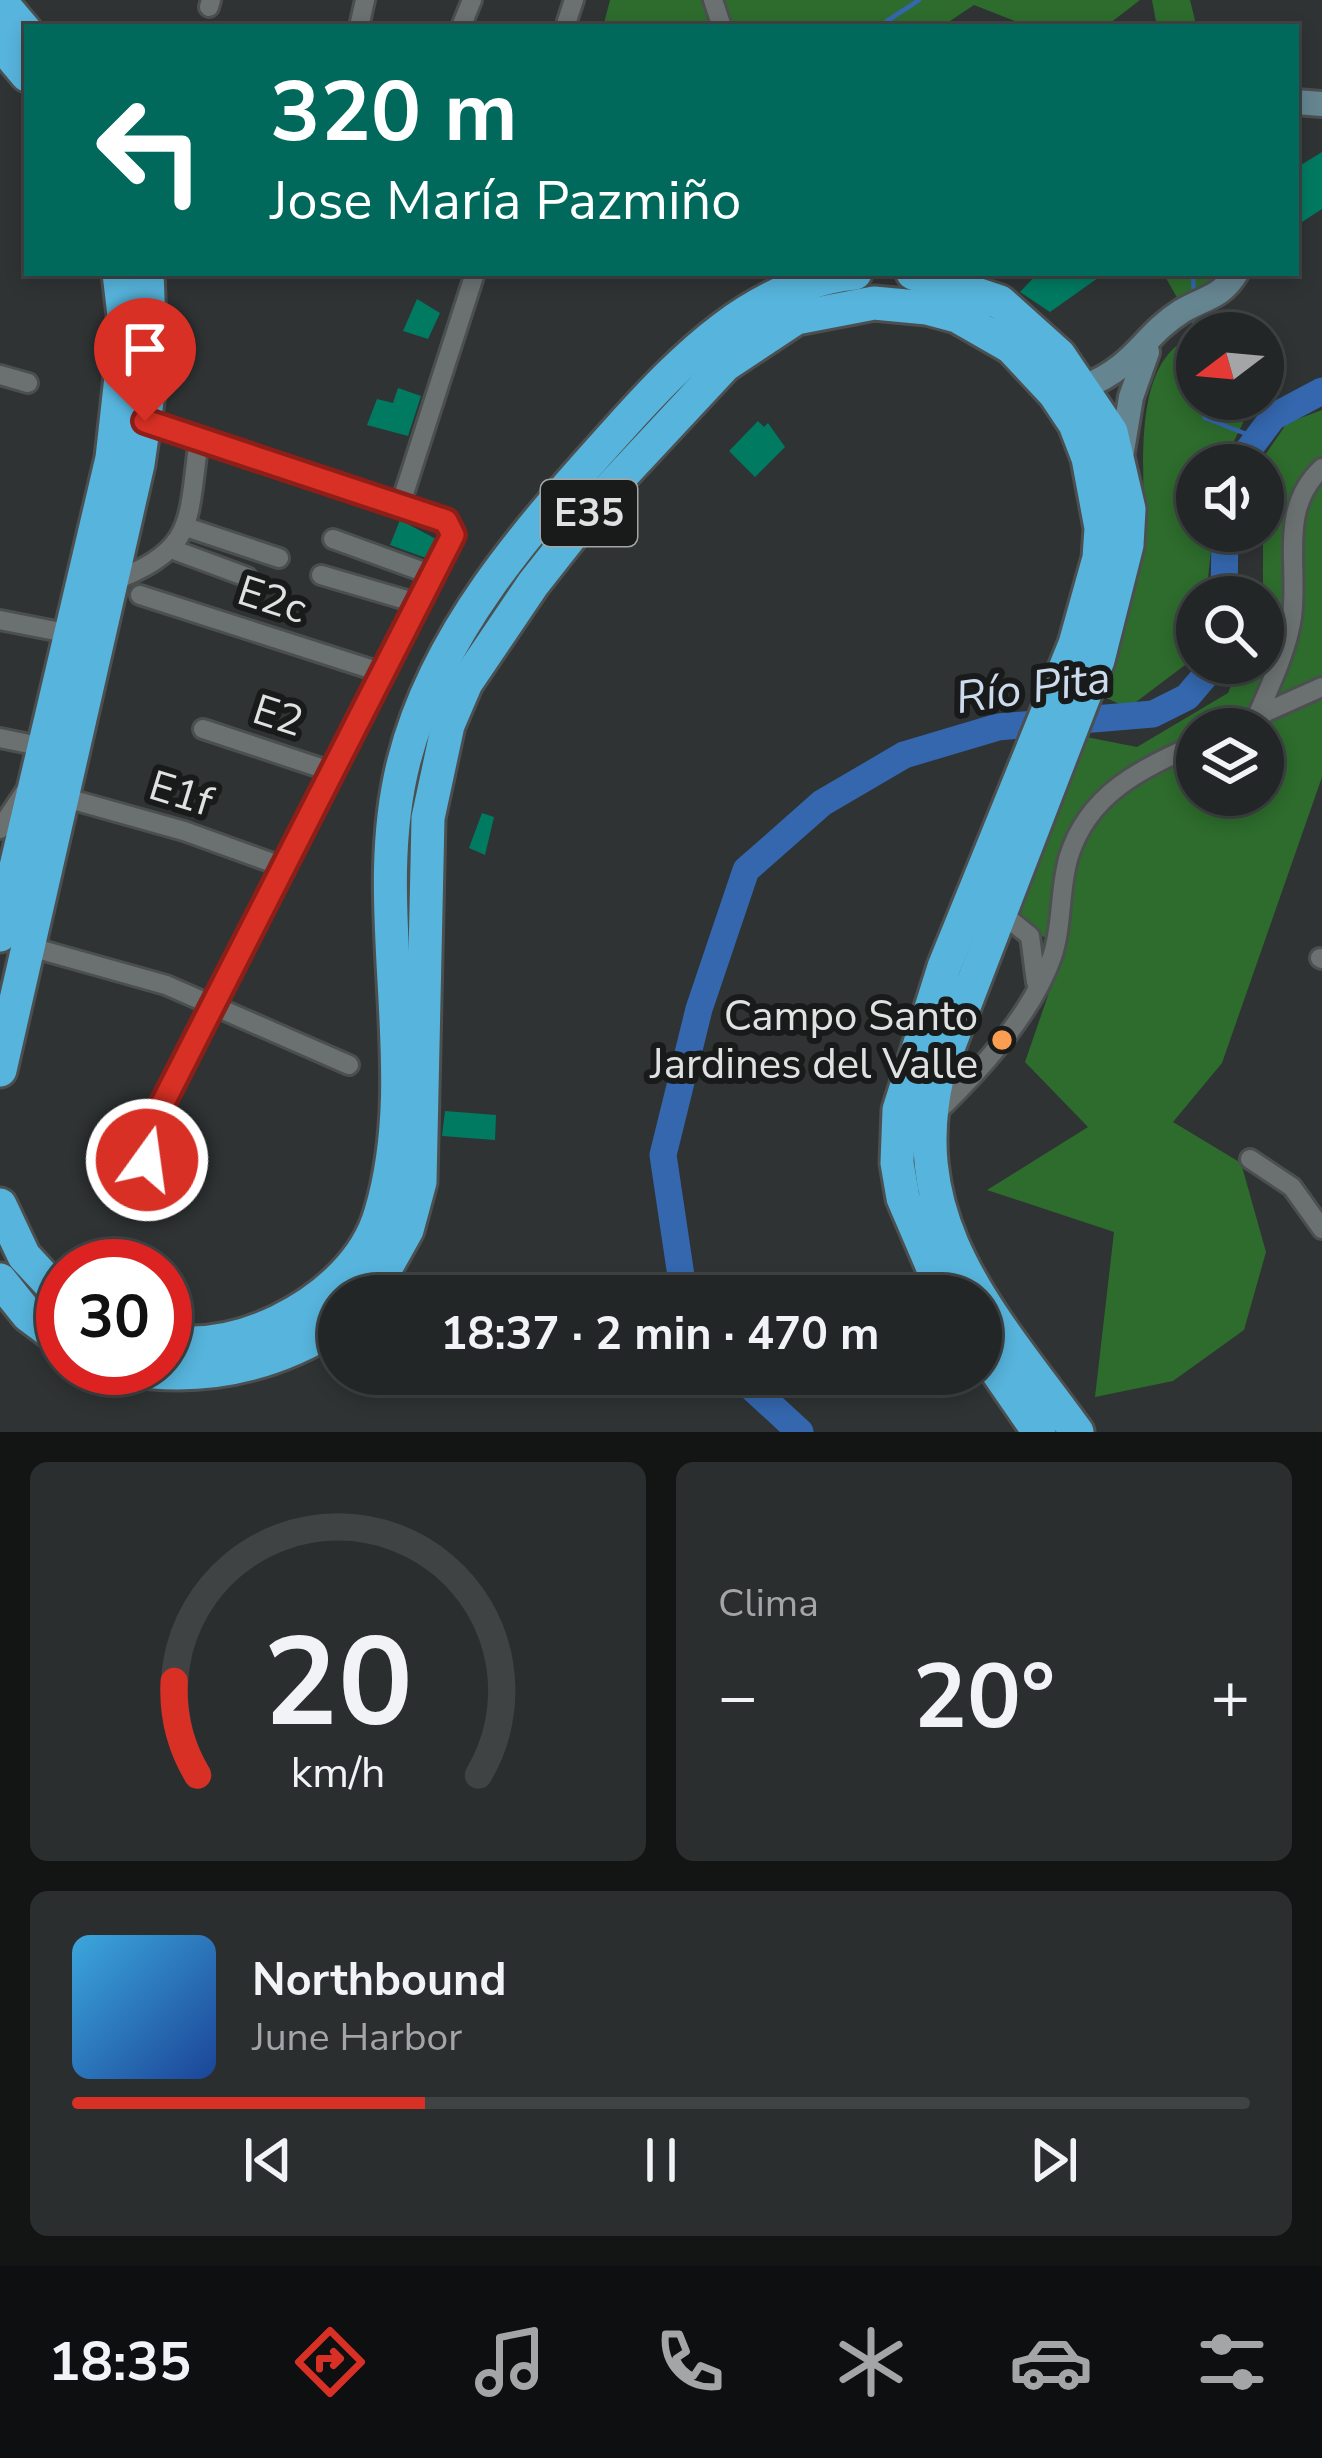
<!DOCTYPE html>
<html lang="es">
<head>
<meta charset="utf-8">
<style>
	:root { --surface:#232627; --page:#2b2e2f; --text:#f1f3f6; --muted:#a3a5a7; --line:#404344; --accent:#d93025 }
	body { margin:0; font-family:"Nunito Sans",sans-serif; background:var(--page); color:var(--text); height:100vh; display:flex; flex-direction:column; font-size:45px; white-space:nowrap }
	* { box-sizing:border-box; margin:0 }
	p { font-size:39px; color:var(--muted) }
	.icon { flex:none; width:66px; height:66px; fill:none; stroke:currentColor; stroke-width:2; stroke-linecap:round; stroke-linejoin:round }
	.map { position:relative; height:1432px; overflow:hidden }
	.drawer { display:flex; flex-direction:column; gap:30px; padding:30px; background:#131515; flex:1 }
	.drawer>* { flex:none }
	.hud { position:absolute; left:24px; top:24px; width:1275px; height:252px; border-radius:0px; box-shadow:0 6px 18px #0003,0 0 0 3px var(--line); background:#00695c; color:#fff; overflow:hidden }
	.needle { width:78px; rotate:254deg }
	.fabs { position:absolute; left:1176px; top:312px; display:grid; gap:24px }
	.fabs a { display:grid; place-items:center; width:108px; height:108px; border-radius:50%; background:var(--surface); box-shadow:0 6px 18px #0003,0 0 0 3px var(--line); font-size:60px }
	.speed { position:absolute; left:36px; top:1239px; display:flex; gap:24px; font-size:60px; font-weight:700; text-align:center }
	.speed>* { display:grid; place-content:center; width:156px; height:156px; border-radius:50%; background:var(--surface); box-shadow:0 6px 18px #0003,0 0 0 3px var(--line); line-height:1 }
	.speed .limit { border:18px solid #d22; background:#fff; color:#111 }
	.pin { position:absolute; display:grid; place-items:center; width:102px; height:102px; color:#fff; margin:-123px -51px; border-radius:50% 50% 50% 0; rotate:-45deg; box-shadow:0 0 12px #0007 }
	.pin .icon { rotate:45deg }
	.me { position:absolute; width:132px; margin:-66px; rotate:14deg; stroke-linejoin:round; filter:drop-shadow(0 0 9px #0008) }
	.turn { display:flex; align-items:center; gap:42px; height:252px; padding:0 48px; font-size:54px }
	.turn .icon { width:156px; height:156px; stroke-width:2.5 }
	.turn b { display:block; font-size:84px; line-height:102px }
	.big { font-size:90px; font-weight:700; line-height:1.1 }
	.drawer .card { flex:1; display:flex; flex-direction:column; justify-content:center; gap:18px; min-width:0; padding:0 42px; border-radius:18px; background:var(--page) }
	.drawer .dial { align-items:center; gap:0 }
	.dial svg { height:312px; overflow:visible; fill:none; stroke:var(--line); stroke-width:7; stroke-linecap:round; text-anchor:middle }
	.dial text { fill:var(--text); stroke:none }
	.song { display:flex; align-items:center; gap:36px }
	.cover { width:144px; height:144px; border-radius:18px; background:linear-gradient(135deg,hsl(200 70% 55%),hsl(220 70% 35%)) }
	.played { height:12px; border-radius:6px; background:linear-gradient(90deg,var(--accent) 30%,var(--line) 30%) }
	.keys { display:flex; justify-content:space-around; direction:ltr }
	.heat { display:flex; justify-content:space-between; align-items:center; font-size:66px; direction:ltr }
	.drawer .tiles { flex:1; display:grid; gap:30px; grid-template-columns:1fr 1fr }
	.card:last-child { grid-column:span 2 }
	.trip { position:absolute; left:318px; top:1275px; width:684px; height:120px; border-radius:60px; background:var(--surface); box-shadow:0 6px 18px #0003,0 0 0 3px var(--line); font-weight:700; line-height:120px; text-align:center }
	.menu { display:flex; height:192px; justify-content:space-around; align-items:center; background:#0e0f10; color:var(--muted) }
	.menu .icon { width:84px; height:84px }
	.menu .active { color:var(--accent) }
	.menu b { font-size:54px; color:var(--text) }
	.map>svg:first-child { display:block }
	.green { fill:#2d6c2c; fill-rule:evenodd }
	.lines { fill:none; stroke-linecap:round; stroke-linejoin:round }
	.stream { stroke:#3467ae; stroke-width:4.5 }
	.river { stroke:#3467ae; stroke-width:27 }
	.building { fill:#007a61 }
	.street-casing { stroke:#4b4f4f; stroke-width:24 }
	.secondary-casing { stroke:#4b4f4f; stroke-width:30 }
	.highway-casing { stroke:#4b4f4f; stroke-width:39 }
	.street { stroke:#6b7171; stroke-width:18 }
	.secondary { stroke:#658591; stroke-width:24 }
	.highway { stroke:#57b4dc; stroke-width:33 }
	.route-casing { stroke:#8d1f18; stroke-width:30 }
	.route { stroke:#d93025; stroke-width:21 }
	.poi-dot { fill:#fb9e51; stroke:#191b1b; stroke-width:4.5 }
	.labels { text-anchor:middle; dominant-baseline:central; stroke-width:12; stroke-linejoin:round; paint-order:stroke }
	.shield { fill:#191b1b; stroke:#a4a6a6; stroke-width:3 }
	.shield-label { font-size:39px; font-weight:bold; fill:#dfe2e2 }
	.street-label { font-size:42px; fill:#dfe2e2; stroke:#191b1b }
	.poi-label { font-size:42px; fill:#dfe2e2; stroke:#191b1b; text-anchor:end }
	.water-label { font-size:45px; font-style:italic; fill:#cddbef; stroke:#191b1b }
</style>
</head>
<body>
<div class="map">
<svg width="1322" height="1432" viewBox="0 0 1322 1432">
	<rect width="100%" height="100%" fill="#2f3334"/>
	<g class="green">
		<polygon points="610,0 1140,0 1105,27 1030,27 974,5 941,27 603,27"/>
		<polygon points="1152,0 1190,0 1195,20 1189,27 1157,27"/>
		<polygon points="1163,273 1215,273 1208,299 1179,301"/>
		<path d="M1219,329l1,4h-23v66h40l6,24 -21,42h-25v66h16l-7,66h-9v59l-69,52 -28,-13c14,-44 34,-90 41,-135 12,-71 -27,-220 78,-231z"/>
		<path d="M1322,410v367l-100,286 -49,59 68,41 25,89 -22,78 -71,51 -78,16 19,-165 -127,-42 101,-63 -63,-65 40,-116 -60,-26 76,-184 56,11 91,-54 12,-30h23v-205l24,-35zM1197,729h66v66h-66z"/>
	</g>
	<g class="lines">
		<g class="stream">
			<polyline points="887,27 887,21 919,0"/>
			<polyline points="1193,273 1194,297"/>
			<polyline points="1194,315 1197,380"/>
			<polyline points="1201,399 1205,418 1249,435"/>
		</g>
		<g class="river">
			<polyline points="1237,465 1273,417 1322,391"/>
			<polyline points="1224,597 1225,531"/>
			<polyline points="684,1296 663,1155 699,1009 746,870 822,803 904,755 998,727 1153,714 1187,697 1216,663"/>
			<polyline points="737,1374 800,1432"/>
		</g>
	</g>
	<g class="building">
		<polygon points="1322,152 1322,209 1296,226 1296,168"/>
		<polygon points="1038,273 1105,273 1050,312 1020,292"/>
		<polygon points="417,299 440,313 428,339 403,331"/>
		<polygon points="398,388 421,396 408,436 367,425 377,399 393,403"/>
		<polygon points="758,421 764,427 768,423 785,447 755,477 729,451"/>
		<polygon points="400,520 436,539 426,558 390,545"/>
		<polygon points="482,813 494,817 485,855 469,848"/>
		<polygon points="445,1111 496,1115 495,1140 442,1136"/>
	</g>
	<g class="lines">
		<defs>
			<g id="street">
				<polyline points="713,0 722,27"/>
				<polyline points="209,7 211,0"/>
				<polyline points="567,21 574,0"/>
				<polyline points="359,27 365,0"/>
				<polyline points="461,27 472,0"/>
				<polyline points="0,375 28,383"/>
				<polyline points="145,421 446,521 453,535 145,1138 147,1160"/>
				<polyline points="400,506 475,273"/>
				<polyline points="186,527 279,558"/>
				<polyline points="333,539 435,576"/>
				<polyline points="174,550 247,577"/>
				<polyline points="321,575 420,604"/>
				<path d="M109,583c88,-34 78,-58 90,-144"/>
				<polyline points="140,595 383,673"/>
				<polyline points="0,620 71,634"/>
				<path d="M1258,714c13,-31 29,-63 34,-97 7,-54 -14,-108 30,-149"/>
				<polyline points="203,729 330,771"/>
				<polyline points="1228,729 1322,687"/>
				<polyline points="0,738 44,747"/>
				<polyline points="59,796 184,831 281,866"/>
				<polyline points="0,829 24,793"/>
				<polyline points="1000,912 1030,936 1036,982"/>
				<polyline points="27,946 166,985 349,1065"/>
				<polyline points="1320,958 1322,959"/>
				<path d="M936,1113c43,-41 96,-99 116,-156 11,-32 7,-69 17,-101 20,-63 72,-87 128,-112"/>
				<polyline points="1250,1159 1292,1187 1322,1229"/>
			</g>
			<g id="secondary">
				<polyline points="1296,102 1322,104"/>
				<path d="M1084,387c54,-22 58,-51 98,-76 22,-13 40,-14 54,-38"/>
				<polyline points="1122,451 1131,397 1147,352"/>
			</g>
			<g id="highway">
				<polyline points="0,1 27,33"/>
				<polyline points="0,43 27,75"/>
				<path d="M913,273l87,29 59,53 52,77 18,77 -2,36 -29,115 -160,414c-36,151 56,243 139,358"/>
				<polyline points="0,935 112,458 126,332 119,273"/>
				<polyline points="0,1070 138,464 151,373 147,273"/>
				<polyline points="0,1205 24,1256 63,1298"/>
				<polyline points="0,1280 28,1315 63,1341"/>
				<polyline points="370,1296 407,1230 420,1182 428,818 448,725 466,683 533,584 600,499 725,365 796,318 874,303 927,308 957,316 1011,347 1055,394 1075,424 1088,458 1101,528 1099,558 1075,644 944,967 899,1110 897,1163 903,1198 945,1296"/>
				<path d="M165,1341c39,6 79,-3 114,-20 45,-22 88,-59 102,-109 43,-146 -15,-303 23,-451 33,-131 127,-234 215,-332 64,-71 136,-146 236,-156"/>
				<polyline points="981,1348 1039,1432"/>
				<path d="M123,1368c79,14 149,-1 216,-44"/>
			</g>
		</defs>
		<use href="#street" class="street-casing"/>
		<use href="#secondary" class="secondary-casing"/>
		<use href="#highway" class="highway-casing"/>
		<use href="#street" class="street"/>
		<use href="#secondary" class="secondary"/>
		<use href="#highway" class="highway"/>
	</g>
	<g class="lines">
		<defs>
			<polyline id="route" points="145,421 446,521 453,535 145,1138 147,1160"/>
		</defs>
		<use href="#route" class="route-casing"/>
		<use href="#route" class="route"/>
	</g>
	<circle class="poi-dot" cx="1002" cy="1040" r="12"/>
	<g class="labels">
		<rect class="shield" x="541" y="480" width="96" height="66" rx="9"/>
		<g class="shield-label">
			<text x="589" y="513">E35</text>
		</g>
		<g class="street-label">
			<text transform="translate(272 600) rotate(18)">E2c</text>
			<text transform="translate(278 716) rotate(18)">E2</text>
			<text transform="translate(181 794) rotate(17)">E1f</text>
		</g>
		<g class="poi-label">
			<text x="978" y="1016">Campo Santo<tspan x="978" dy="48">Jardines del Valle</tspan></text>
		</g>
		<g class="water-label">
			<text transform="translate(1033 688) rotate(-8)">Río Pita</text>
		</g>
	</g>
</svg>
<div class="fabs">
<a><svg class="needle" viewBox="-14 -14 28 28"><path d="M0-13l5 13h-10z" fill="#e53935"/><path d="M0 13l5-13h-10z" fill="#a3a5a7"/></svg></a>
<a><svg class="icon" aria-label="sound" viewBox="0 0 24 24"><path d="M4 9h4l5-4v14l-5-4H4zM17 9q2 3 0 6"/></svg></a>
<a><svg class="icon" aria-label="search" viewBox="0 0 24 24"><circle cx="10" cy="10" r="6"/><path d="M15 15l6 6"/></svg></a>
<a><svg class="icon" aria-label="layers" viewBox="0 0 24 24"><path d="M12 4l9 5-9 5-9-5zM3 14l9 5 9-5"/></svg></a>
</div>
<div class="speed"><div class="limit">30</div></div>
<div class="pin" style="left:145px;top:421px;background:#d93025"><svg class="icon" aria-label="arrive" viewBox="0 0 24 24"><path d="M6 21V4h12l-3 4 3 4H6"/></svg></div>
<svg class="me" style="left:147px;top:1160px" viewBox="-20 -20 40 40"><circle r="17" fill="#d93025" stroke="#fff" stroke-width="3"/><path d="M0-11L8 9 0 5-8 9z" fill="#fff"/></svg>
<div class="trip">18:37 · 2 min · 470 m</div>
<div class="hud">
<div class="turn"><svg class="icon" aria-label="left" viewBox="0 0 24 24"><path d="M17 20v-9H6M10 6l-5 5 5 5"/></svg><div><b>320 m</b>Jose María Pazmiño</div></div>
</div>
</div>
<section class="drawer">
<div class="tiles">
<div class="card dial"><svg viewBox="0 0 100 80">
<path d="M14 69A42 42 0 1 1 86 69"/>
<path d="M14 69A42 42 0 0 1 8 45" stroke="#d93025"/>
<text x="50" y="56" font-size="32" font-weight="700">20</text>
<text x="50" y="72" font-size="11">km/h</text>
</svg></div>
<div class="card"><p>Clima</p>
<div class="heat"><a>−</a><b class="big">20°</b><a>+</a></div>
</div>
<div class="card">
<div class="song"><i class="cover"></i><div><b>Northbound</b><p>June Harbor</p></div></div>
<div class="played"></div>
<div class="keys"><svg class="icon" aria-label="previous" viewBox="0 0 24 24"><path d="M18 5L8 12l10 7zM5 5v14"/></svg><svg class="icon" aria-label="pause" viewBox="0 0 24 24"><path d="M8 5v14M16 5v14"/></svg><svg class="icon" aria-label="next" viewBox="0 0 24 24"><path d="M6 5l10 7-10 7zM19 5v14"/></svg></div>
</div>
</div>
</section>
<nav class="menu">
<b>18:35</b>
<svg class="icon active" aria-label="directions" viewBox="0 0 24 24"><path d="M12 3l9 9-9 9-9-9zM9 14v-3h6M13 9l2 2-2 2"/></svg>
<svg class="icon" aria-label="music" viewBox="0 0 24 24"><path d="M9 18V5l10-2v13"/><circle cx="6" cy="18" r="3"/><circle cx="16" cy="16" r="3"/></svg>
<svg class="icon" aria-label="phone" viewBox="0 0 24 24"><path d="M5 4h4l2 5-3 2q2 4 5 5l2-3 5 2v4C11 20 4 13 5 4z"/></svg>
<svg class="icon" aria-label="climate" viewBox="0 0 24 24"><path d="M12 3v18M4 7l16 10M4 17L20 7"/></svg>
<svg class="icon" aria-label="car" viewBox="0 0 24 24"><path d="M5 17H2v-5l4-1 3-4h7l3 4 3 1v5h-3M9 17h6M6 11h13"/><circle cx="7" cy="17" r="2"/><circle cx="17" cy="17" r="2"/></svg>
<svg class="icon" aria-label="filters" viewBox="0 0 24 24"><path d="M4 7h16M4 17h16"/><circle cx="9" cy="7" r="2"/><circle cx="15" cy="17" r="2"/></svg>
</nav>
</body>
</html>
